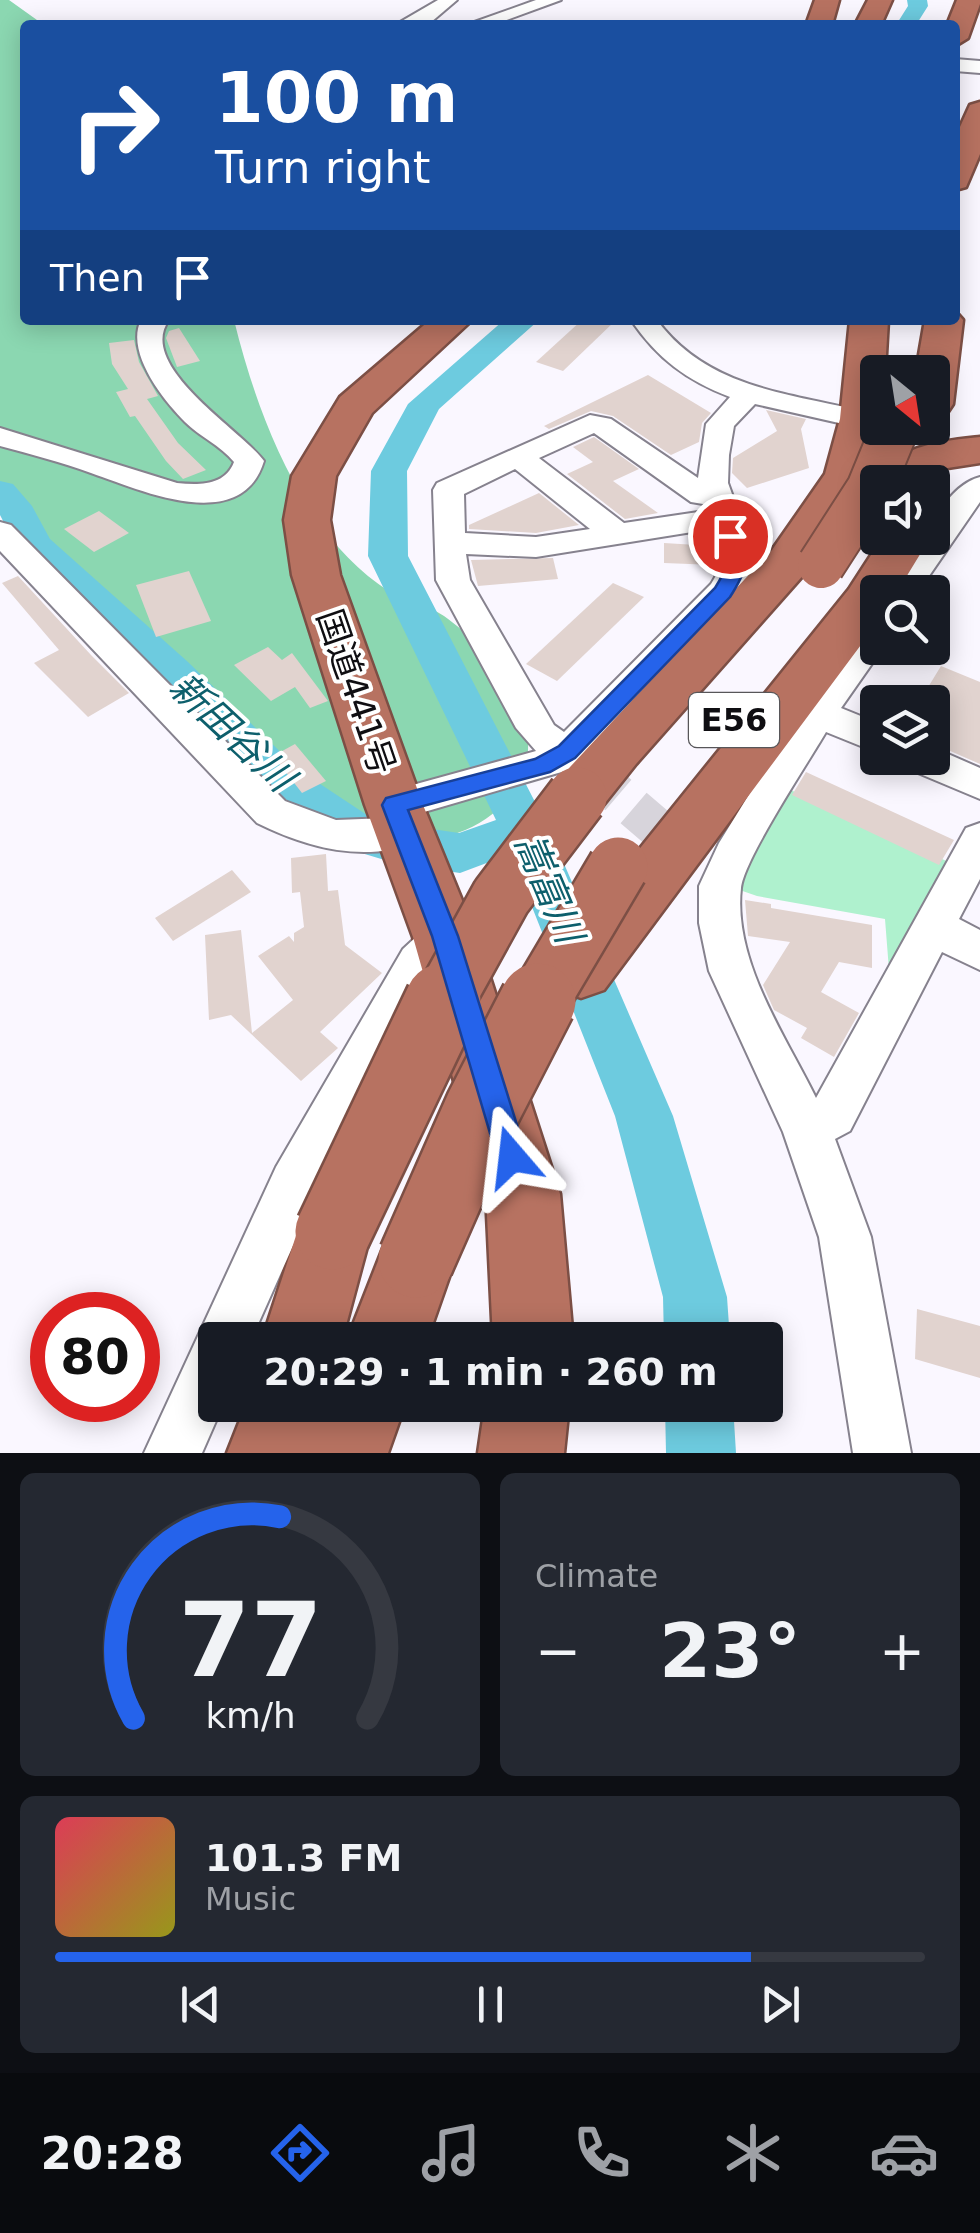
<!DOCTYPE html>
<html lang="en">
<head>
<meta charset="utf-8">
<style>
	:root { --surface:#171b24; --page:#242831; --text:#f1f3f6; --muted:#9ea1a6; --line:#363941; --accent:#2563eb }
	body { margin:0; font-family:"DejaVu Sans","Noto Sans JP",sans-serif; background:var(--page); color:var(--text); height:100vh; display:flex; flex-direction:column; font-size:38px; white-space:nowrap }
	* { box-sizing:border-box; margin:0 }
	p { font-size:32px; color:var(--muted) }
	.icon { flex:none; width:55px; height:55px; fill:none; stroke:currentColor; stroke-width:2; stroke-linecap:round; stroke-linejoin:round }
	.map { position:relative; height:1453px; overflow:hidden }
	.sheet { display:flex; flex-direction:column; gap:20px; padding:20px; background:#0d0f14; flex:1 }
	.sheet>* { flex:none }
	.top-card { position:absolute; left:20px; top:20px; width:940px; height:305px; border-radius:10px; box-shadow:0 5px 25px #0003; background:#1a4fa0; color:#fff; overflow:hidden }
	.needle { width:65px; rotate:150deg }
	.buttons { position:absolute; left:860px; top:355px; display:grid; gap:20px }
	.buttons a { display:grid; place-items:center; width:90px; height:90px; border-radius:10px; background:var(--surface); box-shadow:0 5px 25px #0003; font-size:50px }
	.speed { position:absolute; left:30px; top:1292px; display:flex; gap:20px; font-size:50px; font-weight:700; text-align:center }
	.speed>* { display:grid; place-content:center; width:130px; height:130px; border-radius:50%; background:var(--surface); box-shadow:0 5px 25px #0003; line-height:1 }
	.speed .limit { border:15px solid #d22; background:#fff; color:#111 }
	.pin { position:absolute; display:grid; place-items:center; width:85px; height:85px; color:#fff; margin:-42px; border:5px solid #fff; border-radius:50%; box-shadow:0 2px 10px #0007 }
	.me { position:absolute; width:110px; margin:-55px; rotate:343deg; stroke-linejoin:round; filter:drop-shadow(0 0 8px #0008) }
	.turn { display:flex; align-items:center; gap:35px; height:210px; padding:0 30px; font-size:45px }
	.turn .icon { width:130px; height:130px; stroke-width:2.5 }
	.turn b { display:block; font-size:70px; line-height:85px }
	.then { display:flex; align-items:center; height:95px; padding:0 30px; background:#0003; gap:20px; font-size:38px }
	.big { font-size:75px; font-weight:700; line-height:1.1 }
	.sheet .card { flex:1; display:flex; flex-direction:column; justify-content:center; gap:15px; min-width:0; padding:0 35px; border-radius:15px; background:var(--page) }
	.sheet .dial { align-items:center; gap:0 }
	.dial svg { height:260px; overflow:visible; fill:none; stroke:var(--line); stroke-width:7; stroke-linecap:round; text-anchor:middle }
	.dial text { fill:var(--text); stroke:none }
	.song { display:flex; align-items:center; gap:30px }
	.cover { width:120px; height:120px; border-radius:15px; background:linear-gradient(135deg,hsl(350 70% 55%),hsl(60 70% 35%)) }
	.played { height:10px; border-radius:5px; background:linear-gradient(90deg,var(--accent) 80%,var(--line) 80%) }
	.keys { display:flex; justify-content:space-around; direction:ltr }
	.heat { display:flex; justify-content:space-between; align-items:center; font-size:55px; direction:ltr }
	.sheet .tiles { flex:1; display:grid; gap:20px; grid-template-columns:1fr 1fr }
	.card:last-child { grid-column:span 2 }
	.trip { position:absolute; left:198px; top:1322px; width:585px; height:100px; border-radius:10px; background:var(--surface); box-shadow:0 5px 25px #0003; font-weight:700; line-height:100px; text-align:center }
	.tabs { display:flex; height:160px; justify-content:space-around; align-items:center; background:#090b0e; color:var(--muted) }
	.tabs .icon { width:70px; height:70px }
	.tabs .on { color:var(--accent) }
	.tabs b { font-size:45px; color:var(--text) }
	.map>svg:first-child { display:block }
	.green { fill:#aff1ce }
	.forest { fill:#8bd7b1 }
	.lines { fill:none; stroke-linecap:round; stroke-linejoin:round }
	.river { fill:#6dcbdf; fill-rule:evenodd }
	.building { fill:#e1d3cf }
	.minor-tunnel { stroke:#d7d4db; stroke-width:40; stroke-dasharray:40 20; stroke-linecap:butt }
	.minor-casing { stroke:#86828e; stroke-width:4 }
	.highway-casing { stroke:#7c4f45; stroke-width:5 }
	.minor { fill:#fff; fill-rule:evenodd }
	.highway { fill:#b77261; fill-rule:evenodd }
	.highway-bridge-far2-casing { stroke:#7c4f45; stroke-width:50; stroke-linecap:butt }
	.highway-bridge-far1-casing { stroke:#7c4f45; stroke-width:64; stroke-linecap:butt }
	.highway-bridge-casing { stroke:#7c4f45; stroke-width:80; stroke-linecap:butt }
	.highway-bridge-far2 { stroke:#b77261; stroke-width:46 }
	.highway-bridge-far1 { stroke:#b77261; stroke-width:59 }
	.highway-bridge { stroke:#b77261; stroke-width:75 }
	.route { fill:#2563eb; stroke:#184099; stroke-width:2.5 }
	.labels { text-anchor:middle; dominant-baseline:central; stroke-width:8; stroke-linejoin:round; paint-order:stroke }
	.shield { fill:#fff; stroke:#575659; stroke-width:2.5 }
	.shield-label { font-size:32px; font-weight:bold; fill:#0f0e12 }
	.street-label { font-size:35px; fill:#0f0e12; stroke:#fff }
	.water-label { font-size:38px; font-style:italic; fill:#0d5f6c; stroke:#fff }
</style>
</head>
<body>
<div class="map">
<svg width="980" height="1453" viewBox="0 0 980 1453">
	<rect width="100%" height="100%" fill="#faf7ff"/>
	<polygon class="green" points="784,787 953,864 889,970 885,919 757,896 728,886"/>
	<path class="forest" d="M0,0h9l35,25h-19v295h209c17,69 41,136 80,196 19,28 46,57 75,75 17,11 39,14 55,25 52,37 115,117 67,179 -49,64 -138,46 -206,40l-305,-321z"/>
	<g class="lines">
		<g class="river">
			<polygon points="907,0 927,0 928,6 916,25 896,25 908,6"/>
			<polygon points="504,320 539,320 439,409 407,471 408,556 549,829 673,1116 727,1297 730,1340 664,1340 663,1297 615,1116 511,854 460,873 398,864 338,846 265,796 158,684 20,554 0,515 0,481 13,484 32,506 50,539 188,662 299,770 370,817 398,824 459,833 496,820 368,556 371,471 408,404"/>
			<polygon points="665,1405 733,1405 736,1453 666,1453"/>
		</g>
	</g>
	<g class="building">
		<polygon points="582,320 616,320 563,371 536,362"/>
		<polygon points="179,328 200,361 177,367 166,338 169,331"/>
		<polygon points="134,340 139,362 158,396 147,399 178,443 206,470 183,479 166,461 135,416 130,417 116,392 128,389 112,364 109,343"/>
		<polygon points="648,375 711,413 702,423 699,442 671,455 613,416 591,411 549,429 544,426"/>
		<polygon points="766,410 806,419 801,429 809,468 747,488 732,473 733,458 777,431"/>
		<polygon points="594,437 639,469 613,481 658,513 625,519 567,474 593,462 573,447"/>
		<polygon points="539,493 579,525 536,533 469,529 469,525"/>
		<polygon points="99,511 129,533 94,552 64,529"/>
		<polygon points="664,543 713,546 715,565 664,563"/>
		<polygon points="553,558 558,579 478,586 471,560"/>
		<polygon points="189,571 211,621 156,637 136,585"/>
		<polygon points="18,576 91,655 129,693 88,717 34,663 59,650 2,583"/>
		<polygon points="613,583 644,597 557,681 526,664"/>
		<polygon points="268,647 282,660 292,653 328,701 310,708 295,687 271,701 234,665"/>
		<polygon points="941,666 980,682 980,764 932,743 932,702 919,702"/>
		<polygon points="295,744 326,781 302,793 273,756"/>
		<polygon points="806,772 954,840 939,865 792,795"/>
		<polygon points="326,854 328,891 338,890 345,945 382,973 320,1032 338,1048 301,1081 231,1015 209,1020 205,935 241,930 252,1033 293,1000 258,956 289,936 294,942 294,933 304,927 300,892 292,893 291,858"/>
		<polygon points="232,870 251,892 173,941 155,918"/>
		<polygon points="745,900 771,904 771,908 872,925 872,968 839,962 821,992 859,1013 834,1057 801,1038 807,1028 774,1010 763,985 790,942 748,936"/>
		<polygon points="917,1309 980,1326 980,1378 915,1359"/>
	</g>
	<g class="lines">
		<polyline class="minor-tunnel" points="588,769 692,858"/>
		<defs>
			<g id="minor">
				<polygon points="438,0 457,0 430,23 395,25"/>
				<polygon points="536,0 561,0 493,25 466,25"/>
				<polygon points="955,59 980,61 980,73 955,71"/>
				<path d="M141,320h28c-34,46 74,111 95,141 -23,76 -126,28 -173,12 -30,-11 -61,-19 -91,-27v-18l177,55c22,2 48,3 57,-21 -14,-17 -34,-25 -49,-40 -22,-22 -60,-70 -44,-102z"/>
				<path d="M631,320h26c51,70 137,74 214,93l4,6 -4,6 -10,3 -106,-24 -21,22 -5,29 -1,28 26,72 -1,17 -18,28 -143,150 10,14 -5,10 -14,5 -18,-8 -158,46 12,4 6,11 -6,11c-57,19 -109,6 -162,-20l-257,-272v-29l11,3 274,276 51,19 52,-2 -8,-2 -6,-11 6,-11 156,-43 -20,-23 -80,-148 -3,-90 4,-7 153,-68 21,4 87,59 8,-54 24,-27c-44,-17 -72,-38 -99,-77zM594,433l97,69 12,2 2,7 -81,12 -85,-65zM515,469l75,60 -54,8 -71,-4 -1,-39zM711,529c9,22 14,34 0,55l-147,148 -10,-7 -84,-145 -4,-26 70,3z"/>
				<path d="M980,477v25l-62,90h-34l39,-54h9c0,-25 25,-55 48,-61z"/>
				<path d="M878,616v32h5l-42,60 37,15v30l-52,-21c-18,31 -82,127 -85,156 -8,73 44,147 75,210l150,-270 14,-5v56l-21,40 21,11v40l-38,-18 -92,179 -15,8 36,98 40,216h-58l-34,-216 -36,-105 -74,-161 -10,-48v-37l20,-43 86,-139 61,-84z"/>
				<polygon points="932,747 980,768 980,799 906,768 901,758 932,758"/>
				<polygon points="445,919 460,924 467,937 460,950 435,977 312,1203 251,1340 215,1340 215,1405 223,1405 202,1453 144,1453 276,1167 403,949 430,924"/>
			</g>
			<g id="highway">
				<polygon points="815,0 839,0 832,25 806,25"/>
				<polygon points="868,0 892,0 881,25 855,25"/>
				<polygon points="957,0 980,0 980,4 968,38 955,46 955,25 947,25"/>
				<polygon points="980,102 980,154 966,187 955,190 955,138 970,105"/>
				<polygon points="955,311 963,320 953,404 947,413 932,416 932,372 916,372 925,320 955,320"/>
				<polygon points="430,320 472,320 372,413 336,476 330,520 340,575 423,805 477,937 560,1194 573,1340 493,1340 486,1194 413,937 365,805 292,575 284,520 292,476 340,397"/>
				<polygon points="850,320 888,320 885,372 878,372 880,428 869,474 806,572 636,764 597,813 577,819 557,813 548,797 557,781 772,550 825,474 840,419"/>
				<path d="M980,437v26l-39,6 -21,13h-38l-4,-5c23,-33 65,-36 102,-40z"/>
				<polygon points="882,538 930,538 897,592 878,592 878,622 604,990 581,998 558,990 548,970 558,950 849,589"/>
				<polygon points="333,1194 360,1205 371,1232 342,1340 262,1340 306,1205"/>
				<polygon points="416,1221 443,1233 455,1260 427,1340 347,1340 389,1233"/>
				<polygon points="246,1405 405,1405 388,1453 227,1453"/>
				<polygon points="485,1405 569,1405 564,1453 478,1453"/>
			</g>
		</defs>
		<use href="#minor" class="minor-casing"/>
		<use href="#highway" class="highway-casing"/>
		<use href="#minor" class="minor"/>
		<use href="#highway" class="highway"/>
		<defs>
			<polyline id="highway-bridge-far2" points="821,565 870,489 895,428"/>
			<g id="highway-bridge-far1">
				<polyline points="442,1004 501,897 577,797"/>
				<polyline points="537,1004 618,867"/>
			</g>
			<g id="highway-bridge">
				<polyline points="333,1232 443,1001"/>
				<polyline points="416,1260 483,1108 538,1001"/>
			</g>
		</defs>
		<use href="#highway-bridge-far2" class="highway-bridge-far2-casing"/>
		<use href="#highway-bridge-far1" class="highway-bridge-far1-casing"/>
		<use href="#highway-bridge" class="highway-bridge-casing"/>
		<use href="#highway-bridge-far2" class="highway-bridge-far2"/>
		<use href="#highway-bridge-far1" class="highway-bridge-far1"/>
		<use href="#highway-bridge" class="highway-bridge"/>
	</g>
	<path class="route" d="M730,530l6,2c16,27 10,40 -6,65l-155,161 -25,14 -142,38 50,126 69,221 -4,10 -11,4 -10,-4 -5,-10 -65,-221 -50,-131 4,-7 149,-39 24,-13 156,-158c13,-20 14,-31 5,-52z"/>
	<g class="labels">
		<rect class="shield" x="689" y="693" width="90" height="54" rx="8"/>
		<g class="shield-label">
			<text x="734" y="720">E56</text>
		</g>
		<g class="street-label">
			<text transform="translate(356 692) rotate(71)">国道441号</text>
		</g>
		<g class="water-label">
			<text transform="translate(232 732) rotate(43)">新田谷川</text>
			<text transform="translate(549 888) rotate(67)">嵩富川</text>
		</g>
	</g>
</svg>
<div class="buttons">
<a><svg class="needle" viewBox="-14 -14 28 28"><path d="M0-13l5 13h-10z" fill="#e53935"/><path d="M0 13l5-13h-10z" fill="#9ea1a6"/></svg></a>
<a><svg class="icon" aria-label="sound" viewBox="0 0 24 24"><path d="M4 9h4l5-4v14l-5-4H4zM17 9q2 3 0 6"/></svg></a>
<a><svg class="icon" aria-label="search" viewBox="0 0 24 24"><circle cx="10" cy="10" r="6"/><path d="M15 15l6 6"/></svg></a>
<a><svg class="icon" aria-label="layers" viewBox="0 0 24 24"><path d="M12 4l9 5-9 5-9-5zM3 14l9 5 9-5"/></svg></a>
</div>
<div class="speed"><div class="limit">80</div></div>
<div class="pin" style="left:730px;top:536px;background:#d93025"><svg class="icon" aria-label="arrive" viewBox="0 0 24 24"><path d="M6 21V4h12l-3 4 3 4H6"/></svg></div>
<svg class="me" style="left:512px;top:1157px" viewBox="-20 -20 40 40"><path d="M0-17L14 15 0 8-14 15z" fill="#2563eb" stroke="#fff" stroke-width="4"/></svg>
<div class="trip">20:29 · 1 min · 260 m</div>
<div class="top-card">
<div class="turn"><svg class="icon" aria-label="right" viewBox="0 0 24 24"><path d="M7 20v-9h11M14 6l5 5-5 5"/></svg><div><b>100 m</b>Turn right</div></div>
<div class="then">Then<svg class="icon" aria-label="arrive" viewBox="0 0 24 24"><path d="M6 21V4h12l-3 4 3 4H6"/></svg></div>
</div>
</div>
<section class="sheet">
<div class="tiles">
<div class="card dial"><svg viewBox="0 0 100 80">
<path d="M14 69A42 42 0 1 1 86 69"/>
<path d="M14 69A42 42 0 0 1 59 7" stroke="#2563eb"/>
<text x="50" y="56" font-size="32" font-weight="700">77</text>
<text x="50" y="72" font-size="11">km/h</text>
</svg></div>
<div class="card"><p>Climate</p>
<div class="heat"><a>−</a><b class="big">23°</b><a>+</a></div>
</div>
<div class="card">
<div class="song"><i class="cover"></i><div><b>101.3 FM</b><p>Music</p></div></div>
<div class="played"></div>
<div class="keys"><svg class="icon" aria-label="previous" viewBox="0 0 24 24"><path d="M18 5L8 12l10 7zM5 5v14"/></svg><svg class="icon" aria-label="pause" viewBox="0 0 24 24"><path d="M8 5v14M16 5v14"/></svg><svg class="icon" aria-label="next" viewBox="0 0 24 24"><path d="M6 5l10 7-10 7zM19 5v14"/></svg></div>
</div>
</div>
</section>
<nav class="tabs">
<b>20:28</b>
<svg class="icon on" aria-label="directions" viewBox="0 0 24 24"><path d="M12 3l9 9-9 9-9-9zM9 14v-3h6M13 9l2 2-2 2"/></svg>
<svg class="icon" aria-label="music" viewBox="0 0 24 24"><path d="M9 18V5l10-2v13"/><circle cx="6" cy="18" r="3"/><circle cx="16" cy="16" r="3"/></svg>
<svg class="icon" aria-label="phone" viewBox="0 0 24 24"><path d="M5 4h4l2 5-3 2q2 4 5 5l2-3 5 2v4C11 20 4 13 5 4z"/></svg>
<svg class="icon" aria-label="climate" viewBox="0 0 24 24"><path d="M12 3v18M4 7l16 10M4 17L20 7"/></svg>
<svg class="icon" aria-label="car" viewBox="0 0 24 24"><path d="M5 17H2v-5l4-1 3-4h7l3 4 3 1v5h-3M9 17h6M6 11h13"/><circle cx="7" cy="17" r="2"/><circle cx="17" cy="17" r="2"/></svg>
</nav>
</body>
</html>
